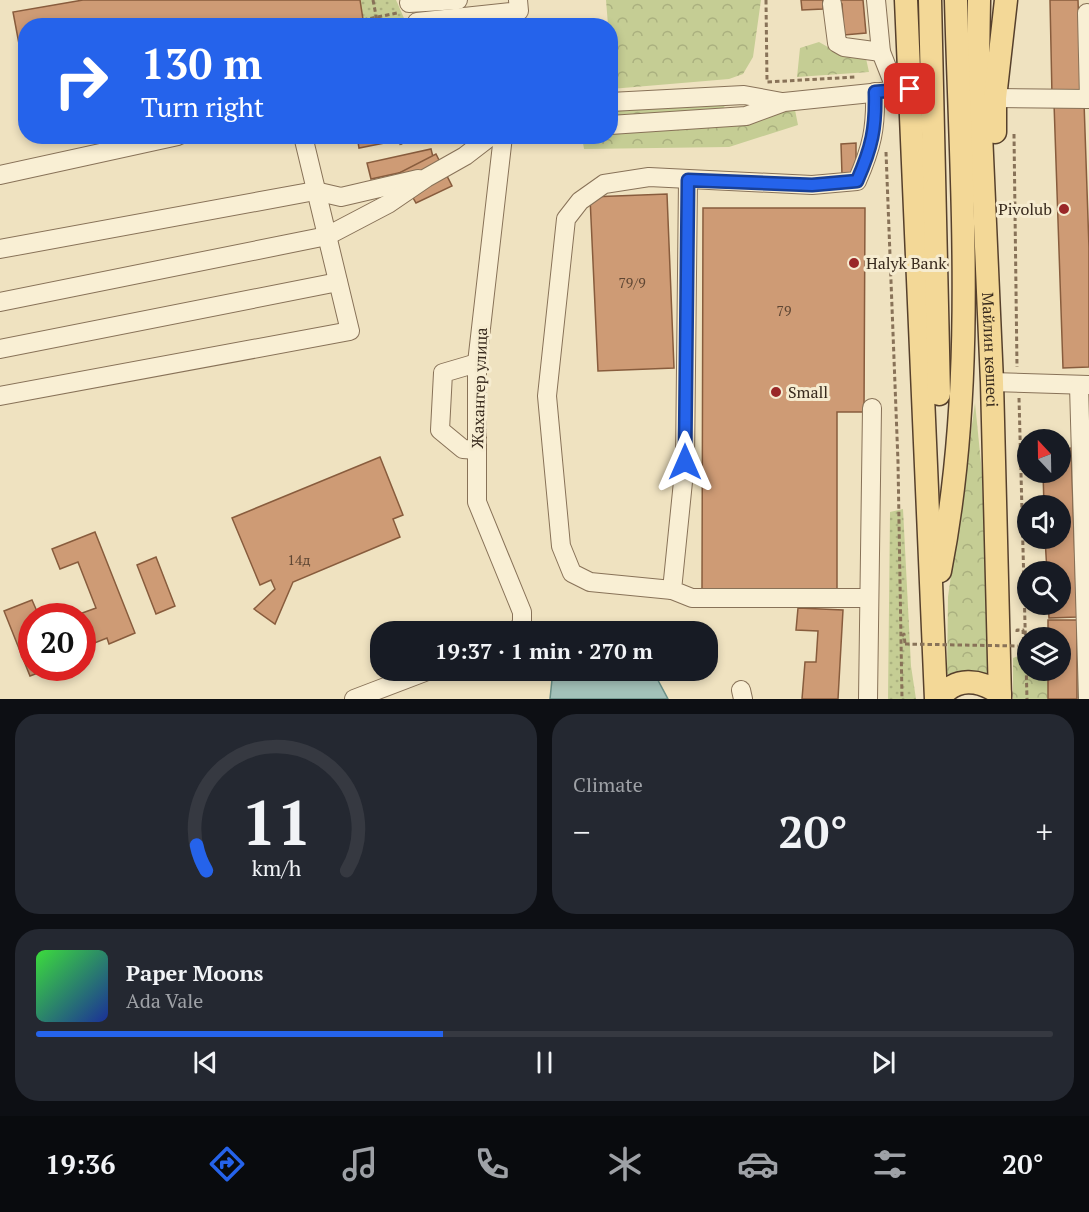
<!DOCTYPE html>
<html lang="en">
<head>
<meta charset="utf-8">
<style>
	:root { --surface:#171b24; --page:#242831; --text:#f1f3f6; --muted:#9ea1a6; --line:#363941; --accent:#2563eb }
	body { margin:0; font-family:"PT Serif",serif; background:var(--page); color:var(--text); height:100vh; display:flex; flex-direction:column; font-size:22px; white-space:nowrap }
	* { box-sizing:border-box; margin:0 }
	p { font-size:20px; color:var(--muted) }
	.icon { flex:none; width:33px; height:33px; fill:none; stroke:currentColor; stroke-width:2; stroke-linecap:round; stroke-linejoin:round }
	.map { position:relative; height:699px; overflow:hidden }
	.drawer { display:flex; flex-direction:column; gap:15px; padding:15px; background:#0d0f14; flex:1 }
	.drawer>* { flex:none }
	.top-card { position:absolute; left:18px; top:18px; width:600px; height:126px; border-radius:24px; box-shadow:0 3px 9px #0003; background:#2563eb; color:#fff; overflow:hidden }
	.needle { width:39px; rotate:338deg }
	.fabs { position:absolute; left:1017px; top:429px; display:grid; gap:12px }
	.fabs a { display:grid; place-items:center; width:54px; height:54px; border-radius:50%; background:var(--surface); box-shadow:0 3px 9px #0003; font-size:30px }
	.speed { position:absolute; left:18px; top:603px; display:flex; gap:12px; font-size:30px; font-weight:700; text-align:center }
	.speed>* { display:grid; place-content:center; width:78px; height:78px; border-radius:50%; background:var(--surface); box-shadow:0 3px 9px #0003; line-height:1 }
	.speed .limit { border:9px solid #d22; background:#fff; color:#111 }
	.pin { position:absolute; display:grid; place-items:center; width:51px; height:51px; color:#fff; margin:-26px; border-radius:12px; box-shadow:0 3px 9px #0006 }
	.me { position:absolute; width:66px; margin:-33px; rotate:0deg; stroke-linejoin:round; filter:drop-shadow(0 0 4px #0008) }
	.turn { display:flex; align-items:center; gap:21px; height:126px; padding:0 24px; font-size:27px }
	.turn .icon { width:78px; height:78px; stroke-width:2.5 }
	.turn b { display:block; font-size:42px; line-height:51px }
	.big { font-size:45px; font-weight:700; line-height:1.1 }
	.drawer .tile { flex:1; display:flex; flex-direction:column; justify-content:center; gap:9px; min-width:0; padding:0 21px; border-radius:24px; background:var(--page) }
	.drawer .dial { align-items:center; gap:0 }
	.dial svg { height:156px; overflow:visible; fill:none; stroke:var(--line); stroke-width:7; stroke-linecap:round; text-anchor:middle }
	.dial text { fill:var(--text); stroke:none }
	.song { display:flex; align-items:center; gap:18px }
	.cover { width:72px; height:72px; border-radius:9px; background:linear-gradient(135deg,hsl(120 70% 55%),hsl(230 70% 35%)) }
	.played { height:6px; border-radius:3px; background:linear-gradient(90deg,var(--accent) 40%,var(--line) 40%) }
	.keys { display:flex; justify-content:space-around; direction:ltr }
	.heat { display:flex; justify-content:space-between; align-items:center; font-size:33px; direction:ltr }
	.drawer .tiles { flex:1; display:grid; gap:15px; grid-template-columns:1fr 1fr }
	.tile:last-child { grid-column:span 2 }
	.trip { position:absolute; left:370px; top:621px; width:348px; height:60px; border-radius:24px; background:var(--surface); box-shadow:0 3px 9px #0003; font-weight:700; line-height:60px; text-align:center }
	.tabs { display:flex; height:96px; justify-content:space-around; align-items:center; background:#090b0e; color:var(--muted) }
	.tabs .icon { width:42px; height:42px }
	.tabs .current { color:var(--accent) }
	.tabs b { font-size:27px; color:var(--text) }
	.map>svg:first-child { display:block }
	.grass { fill:url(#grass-dots) }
	.forest { fill:url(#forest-crowns) }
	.water { fill:#a3c1b9; stroke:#6a8f86; stroke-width:1.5 }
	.building { fill:#ce9b75; stroke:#885c3d; stroke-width:1.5 }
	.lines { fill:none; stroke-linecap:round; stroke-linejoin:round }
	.minor-casing { stroke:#887258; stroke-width:20 }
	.major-casing { stroke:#56402c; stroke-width:25 }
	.path { stroke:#887258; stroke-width:3; stroke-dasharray:4.5 3; stroke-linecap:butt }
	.minor { stroke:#f9efd4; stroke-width:18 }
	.major { stroke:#f3d897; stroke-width:22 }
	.path-bridge { stroke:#887258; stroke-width:3; stroke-dasharray:4.5 3; stroke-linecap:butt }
	.route-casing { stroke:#184099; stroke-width:15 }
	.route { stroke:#2563eb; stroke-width:10 }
	.poi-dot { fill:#992727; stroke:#f6ecd0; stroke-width:2 }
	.labels { text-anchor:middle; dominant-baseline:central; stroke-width:6; stroke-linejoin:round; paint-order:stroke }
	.number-label { font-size:14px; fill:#5e4633 }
	.poi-label { font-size:16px; fill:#382a1d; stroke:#f6ecd0; text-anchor:start }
	.street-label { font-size:16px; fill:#382a1d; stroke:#f6ecd0 }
</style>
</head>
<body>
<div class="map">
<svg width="1089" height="699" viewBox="0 0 1089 699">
	<defs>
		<pattern id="grass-dots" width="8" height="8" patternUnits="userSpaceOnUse" patternTransform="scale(1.5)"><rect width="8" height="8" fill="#c5cd94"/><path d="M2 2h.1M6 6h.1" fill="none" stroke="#aab07f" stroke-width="1.8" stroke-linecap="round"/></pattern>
		<pattern id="forest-crowns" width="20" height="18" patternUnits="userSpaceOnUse" patternTransform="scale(1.5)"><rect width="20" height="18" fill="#c5cd94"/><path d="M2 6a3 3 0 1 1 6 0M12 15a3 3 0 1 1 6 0" fill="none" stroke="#aab07f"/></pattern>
	</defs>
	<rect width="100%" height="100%" fill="#efe2c0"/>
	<g class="grass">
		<polygon points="360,0 396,0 407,25 396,25 391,21 391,25 364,25"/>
		<polygon points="903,509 911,666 916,699 888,699 890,512"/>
	</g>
	<g class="forest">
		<polygon points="606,0 761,0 753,57 743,74 729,79 611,89 610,26 608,25"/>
		<polygon points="819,42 842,55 865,54 869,72 797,77 800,48"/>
		<polygon points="729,101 719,113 617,120 615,109"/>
		<polygon points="780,109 795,110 798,125 729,147 584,149 582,137 610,136 611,130"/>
		<polygon points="975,403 982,473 989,676 947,674 948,597"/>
		<polygon points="1027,653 1028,670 1048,671 1048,699 1013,699 1013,658"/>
	</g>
	<polygon class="water" points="553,670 653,671 668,699 550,699"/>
	<g class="building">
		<polygon points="83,0 360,0 364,26 26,26 26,81 13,12"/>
		<polygon points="801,0 823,0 823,9 802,10"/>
		<polygon points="823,0 863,0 866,33 844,35 842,4 823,5"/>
		<polygon points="1050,0 1078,0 1081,95 1052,96"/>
		<polygon points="1084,102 1089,248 1089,367 1063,368 1054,103"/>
		<polygon points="357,136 384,136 385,143 359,148"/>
		<polygon points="856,143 856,175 842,175 841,144"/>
		<polygon points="431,149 435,165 371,179 367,163"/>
		<polygon points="436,154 452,186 416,203 399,173"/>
		<polygon points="667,194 674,368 598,371 590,197"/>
		<polygon points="703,208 865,208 864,412 837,412 837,589 702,589"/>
		<polygon points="1071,448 1077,617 1049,618 1048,604 1060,604 1060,572 1047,572 1045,538 1060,538 1060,506 1044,506 1043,472 1060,472 1060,449"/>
		<polygon points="380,457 403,515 393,519 400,537 293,582 275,624 254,609 275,589 271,580 260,585 232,518"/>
		<polygon points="95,532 135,633 109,644 107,638 82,648 82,616 74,616 96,608 78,562 60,569 52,549"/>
		<polygon points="156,557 175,606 156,614 137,565"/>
		<polygon points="32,600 39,616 32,616 32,668 51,668 30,676 4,611"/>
		<polygon points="798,608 843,610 838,699 802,699 805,662 816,662 818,631 796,630"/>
		<polygon points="1048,620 1077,620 1077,699 1048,699 1048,670 1060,670 1060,638 1048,638"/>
	</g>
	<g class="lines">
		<defs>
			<g id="minor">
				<polyline points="876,0 881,52 896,90"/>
				<polyline points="409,3 458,0"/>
				<polyline points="832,4 837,43 844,47 881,52"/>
				<polyline points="1087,13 1089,99"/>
				<polyline points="417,22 519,11 518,0"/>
				<polyline points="995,98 1089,99"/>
				<polyline points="610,102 744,95 782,102"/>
				<polyline points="610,125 746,116 784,102 910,89"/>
				<polyline points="503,136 477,363 477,502 522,612 522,623 516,632"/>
				<polyline points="0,175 178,136"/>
				<polyline points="688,180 685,462 672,590 692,598 868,598"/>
				<polyline points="0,249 315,191 341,197 418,179"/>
				<polyline points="0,302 327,236 388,204 426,178 465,156 491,136"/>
				<polyline points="0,349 338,282"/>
				<polyline points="992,382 1089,385"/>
				<polyline points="1079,386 1088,699"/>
				<polyline points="0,396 350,331 303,136"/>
				<polyline points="477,450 463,449 440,430 443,373 477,363"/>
				<path d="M672,590l-82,-8 -18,-9 -11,-27 -14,-150 19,-177 14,-18 24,-17 45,-7 163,8 45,-4c15,-34 19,-53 18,-89"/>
				<polyline points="741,690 743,699"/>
				<polyline points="354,699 430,670"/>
				<polyline points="868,699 872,408"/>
			</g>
			<g id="major">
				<polyline points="906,0 936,699"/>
				<polyline points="930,0 939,394"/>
				<path id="s1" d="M979,0l-1,65 14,317 8,317"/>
				<polyline points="995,132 995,98 1006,0"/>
				<path d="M940,571c37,-188 21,-381 16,-571"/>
				<path d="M939,699c16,-23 41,-20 61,-5"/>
			</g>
		</defs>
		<use href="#minor" class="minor-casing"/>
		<use href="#major" class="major-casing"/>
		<g class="path">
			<polyline points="373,0 378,26"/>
			<polyline points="766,0 767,82 856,77"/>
			<polyline points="363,20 397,13"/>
			<polyline points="1014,134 1017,367"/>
			<polyline points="399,136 401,145"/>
			<polyline points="886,152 898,462 902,699"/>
			<polyline points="1019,398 1027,699"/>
			<polyline points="1017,632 1017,630 1023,630 1024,648 1026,648"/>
			<polyline points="902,636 904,634 905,644"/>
		</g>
		<use href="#minor" class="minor"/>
		<use href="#major" class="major"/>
		<polyline class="path-bridge" points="905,644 1018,646"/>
	</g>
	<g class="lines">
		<defs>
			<path id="route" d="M685,462l3,-282 124,5 45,-4c15,-34 19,-53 18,-89l35,-3"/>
		</defs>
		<use href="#route" class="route-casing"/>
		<use href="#route" class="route"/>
	</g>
	<g class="poi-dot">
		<circle cx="1064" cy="209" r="6"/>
		<circle cx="854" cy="263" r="6"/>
		<circle cx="776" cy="392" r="6"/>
	</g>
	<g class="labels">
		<g class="number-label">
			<text x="632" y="282">79/9</text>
			<text x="784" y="310">79</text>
			<text x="299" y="559">14д</text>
		</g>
		<g class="poi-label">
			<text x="1052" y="209" text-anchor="end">Pivolub</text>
			<text x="866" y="263">Halyk Bank</text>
			<text x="788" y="392">Small</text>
		</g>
		<g class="street-label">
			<text stroke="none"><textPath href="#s1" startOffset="350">Майлин көшесі</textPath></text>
			<text transform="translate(479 388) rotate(-88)">Жахангер улица</text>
		</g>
	</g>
</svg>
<div class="fabs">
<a><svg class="needle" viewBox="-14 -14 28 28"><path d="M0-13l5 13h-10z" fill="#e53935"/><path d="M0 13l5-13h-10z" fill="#9ea1a6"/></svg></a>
<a><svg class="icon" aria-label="sound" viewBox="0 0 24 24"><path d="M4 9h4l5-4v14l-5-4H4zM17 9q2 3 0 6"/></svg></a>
<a><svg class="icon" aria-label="search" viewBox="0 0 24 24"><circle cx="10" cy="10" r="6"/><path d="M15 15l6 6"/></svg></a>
<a><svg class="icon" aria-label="layers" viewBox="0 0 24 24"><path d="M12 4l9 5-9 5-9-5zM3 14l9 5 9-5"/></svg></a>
</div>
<div class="speed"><div class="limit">20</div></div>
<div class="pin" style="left:910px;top:89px;background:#d93025"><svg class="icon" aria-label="arrive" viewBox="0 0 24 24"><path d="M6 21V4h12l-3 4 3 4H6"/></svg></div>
<svg class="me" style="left:685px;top:462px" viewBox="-20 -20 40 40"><path d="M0-17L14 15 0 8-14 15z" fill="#2563eb" stroke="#fff" stroke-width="4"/></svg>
<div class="trip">19:37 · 1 min · 270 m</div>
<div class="top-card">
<div class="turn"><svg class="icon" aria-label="right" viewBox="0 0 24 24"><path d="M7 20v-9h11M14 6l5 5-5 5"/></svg><div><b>130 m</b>Turn right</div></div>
</div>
</div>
<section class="drawer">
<div class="tiles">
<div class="tile dial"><svg viewBox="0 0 100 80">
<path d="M14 69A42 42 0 1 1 86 69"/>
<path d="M14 69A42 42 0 0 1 9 56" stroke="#2563eb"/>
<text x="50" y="56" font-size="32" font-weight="700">11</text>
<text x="50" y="72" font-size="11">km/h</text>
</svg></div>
<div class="tile"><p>Climate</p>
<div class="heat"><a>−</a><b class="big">20°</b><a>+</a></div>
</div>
<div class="tile">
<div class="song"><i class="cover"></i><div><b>Paper Moons</b><p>Ada Vale</p></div></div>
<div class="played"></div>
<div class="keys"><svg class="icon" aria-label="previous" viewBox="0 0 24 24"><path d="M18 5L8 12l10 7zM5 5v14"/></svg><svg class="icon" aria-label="pause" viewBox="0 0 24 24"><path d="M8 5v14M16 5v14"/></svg><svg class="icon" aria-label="next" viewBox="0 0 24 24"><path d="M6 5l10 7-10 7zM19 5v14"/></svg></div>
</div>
</div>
</section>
<nav class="tabs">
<b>19:36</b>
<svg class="icon current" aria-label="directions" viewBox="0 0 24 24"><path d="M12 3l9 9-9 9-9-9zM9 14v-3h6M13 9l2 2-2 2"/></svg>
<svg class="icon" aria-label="music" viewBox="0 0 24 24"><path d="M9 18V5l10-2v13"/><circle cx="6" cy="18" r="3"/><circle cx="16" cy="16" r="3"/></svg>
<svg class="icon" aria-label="phone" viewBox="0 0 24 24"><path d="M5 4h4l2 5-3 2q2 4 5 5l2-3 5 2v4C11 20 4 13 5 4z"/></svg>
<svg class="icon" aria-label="climate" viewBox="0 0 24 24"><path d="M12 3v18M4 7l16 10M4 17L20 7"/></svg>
<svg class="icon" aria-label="car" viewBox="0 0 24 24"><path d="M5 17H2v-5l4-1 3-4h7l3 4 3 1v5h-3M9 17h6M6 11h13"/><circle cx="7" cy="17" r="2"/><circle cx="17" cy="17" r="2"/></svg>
<svg class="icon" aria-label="filters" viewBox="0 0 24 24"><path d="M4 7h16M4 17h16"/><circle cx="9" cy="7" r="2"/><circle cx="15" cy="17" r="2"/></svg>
<b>20°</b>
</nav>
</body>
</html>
